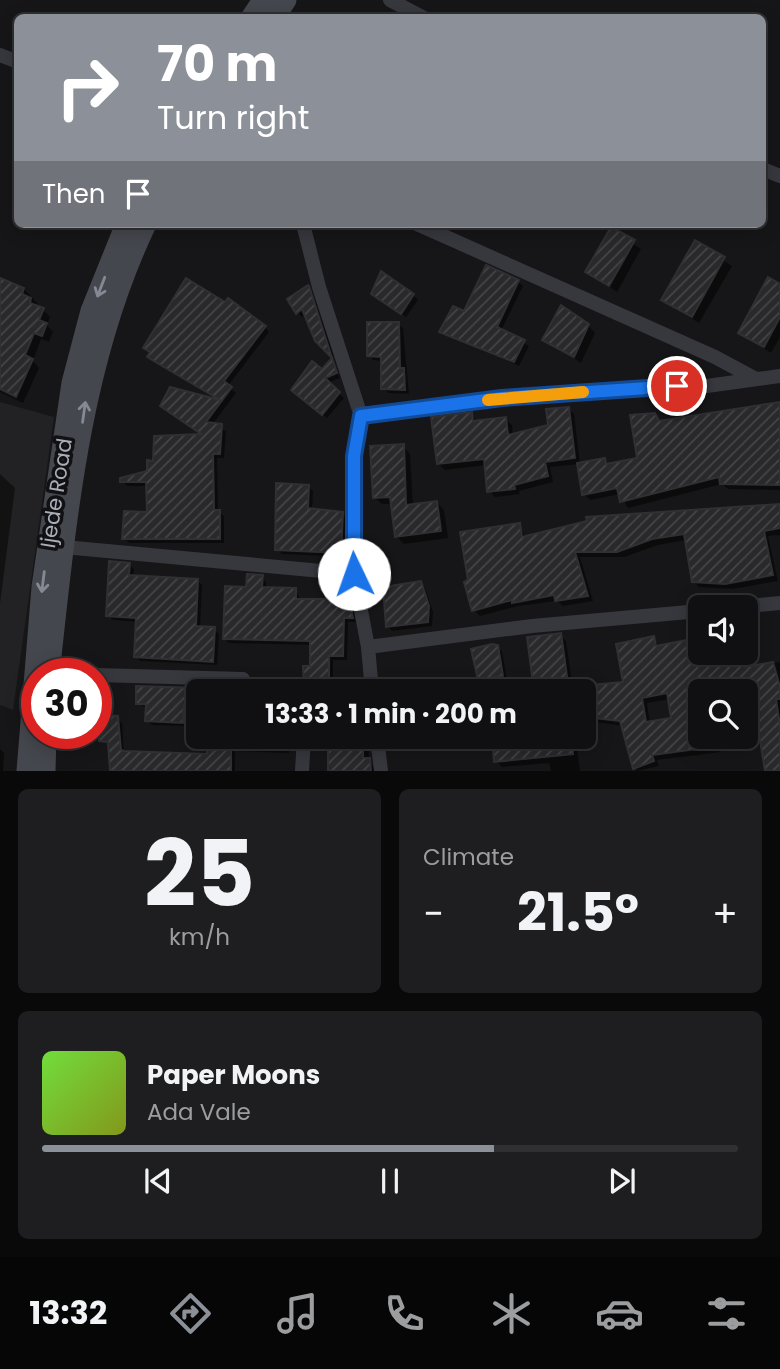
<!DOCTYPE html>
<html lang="en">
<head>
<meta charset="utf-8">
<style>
	:root { --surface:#101012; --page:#1e1e20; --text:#f1f3f6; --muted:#9c9d9f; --line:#303032; --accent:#8c9099 }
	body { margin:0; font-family:Poppins,sans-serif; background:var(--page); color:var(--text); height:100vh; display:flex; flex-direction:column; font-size:26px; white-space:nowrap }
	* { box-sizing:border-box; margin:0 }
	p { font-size:23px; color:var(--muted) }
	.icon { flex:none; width:38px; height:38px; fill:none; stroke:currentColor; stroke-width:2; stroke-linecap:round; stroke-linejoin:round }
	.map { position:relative; height:771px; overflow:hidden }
	.panel { display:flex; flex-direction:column; gap:18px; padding:18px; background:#09090a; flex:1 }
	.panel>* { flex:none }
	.hud { position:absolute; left:14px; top:14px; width:752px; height:214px; border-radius:10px; box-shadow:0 4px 18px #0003,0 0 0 2px var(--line); background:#8c9099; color:#fff; overflow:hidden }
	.fabs { position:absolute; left:688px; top:595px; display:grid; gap:14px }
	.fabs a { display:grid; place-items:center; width:70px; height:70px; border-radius:10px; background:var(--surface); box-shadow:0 4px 18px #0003,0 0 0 2px var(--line); font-size:35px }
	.speed { position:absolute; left:21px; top:658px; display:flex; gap:14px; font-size:35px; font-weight:700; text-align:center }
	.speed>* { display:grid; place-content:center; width:91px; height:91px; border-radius:50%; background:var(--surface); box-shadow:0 4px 18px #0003,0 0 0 2px var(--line); line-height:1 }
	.speed .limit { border:10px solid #d22; background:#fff; color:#111 }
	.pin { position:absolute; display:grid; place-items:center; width:60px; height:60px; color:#fff; margin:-30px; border:4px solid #fff; border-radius:50%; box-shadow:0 2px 7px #0007 }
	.me { position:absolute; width:77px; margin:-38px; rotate:357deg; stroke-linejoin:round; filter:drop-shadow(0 0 5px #0008) }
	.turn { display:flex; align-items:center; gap:24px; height:147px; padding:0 28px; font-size:32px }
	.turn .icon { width:91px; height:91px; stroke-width:2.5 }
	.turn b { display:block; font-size:49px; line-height:60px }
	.then { display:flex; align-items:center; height:66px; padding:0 28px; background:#0003; gap:14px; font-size:26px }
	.big { font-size:52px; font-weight:700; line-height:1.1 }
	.panel .tile { flex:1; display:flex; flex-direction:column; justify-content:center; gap:10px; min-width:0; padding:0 24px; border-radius:10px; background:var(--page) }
	.panel .dial { align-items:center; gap:0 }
	.dial b { font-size:91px; line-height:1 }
	.song { display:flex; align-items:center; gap:21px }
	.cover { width:84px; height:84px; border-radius:10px; background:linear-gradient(135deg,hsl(100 70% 55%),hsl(70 70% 35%)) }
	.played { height:7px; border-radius:4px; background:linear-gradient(90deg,var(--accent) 65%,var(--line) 65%) }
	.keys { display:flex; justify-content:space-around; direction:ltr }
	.heat { display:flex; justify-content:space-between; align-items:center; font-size:38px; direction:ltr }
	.panel .tiles { flex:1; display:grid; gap:18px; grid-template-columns:1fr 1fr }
	.tile:last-child { grid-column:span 2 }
	.trip { position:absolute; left:186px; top:679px; width:410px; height:70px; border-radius:10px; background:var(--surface); box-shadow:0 4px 18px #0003,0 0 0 2px var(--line); font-weight:700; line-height:70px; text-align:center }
	.dock { display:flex; height:112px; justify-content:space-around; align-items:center; background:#060607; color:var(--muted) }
	.dock .icon { width:49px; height:49px }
	.dock .current { color:var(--accent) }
	.dock b { font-size:32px; color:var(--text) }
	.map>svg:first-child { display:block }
	.built { fill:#222225 }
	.shadow { fill:#0007; fill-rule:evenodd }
	.building { fill:url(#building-hatch); stroke:#303034; stroke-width:2; fill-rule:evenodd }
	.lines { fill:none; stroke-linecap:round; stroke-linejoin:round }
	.minor { stroke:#37383e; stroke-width:14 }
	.secondary { stroke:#45474e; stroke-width:21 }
	.oneway { stroke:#858994 }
	.route-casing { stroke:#114b97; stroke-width:18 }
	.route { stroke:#1a73e8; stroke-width:12 }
	.slow { stroke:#f59e0b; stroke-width:12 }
	.labels { text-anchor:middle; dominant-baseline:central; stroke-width:7; stroke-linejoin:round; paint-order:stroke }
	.street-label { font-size:21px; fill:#a8adb9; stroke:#111113 }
</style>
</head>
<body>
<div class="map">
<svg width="780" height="771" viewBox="0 0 780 771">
	<defs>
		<pattern id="building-hatch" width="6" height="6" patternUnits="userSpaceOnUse" patternTransform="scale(1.75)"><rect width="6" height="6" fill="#29292c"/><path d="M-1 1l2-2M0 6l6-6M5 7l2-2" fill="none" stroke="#454548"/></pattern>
	</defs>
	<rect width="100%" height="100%" fill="#161618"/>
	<polygon class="built" points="0,402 54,417 13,710 0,705"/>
	<g class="shadow">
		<polygon points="612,229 641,249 617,292 587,272"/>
		<polygon points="695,242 732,266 699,323 663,300"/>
		<polygon points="0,280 24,289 50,317 47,325 53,332 49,342 41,339 33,361 39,368 23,403 0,392"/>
		<polygon points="518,282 523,286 501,331 529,346 519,366 441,332"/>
		<polygon points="780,286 780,337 771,353 741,333"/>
		<polygon points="308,287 312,292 334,357 316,340 306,314 302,317 298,313"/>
		<polygon points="413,295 418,300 406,317 378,298"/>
		<polygon points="398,324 403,328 409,394 388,393 383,388 383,361 373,360 369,356"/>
		<polygon points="588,325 595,333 581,363 545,339"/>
		<polygon points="265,327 269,332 228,386 236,393 212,425 226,431 224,458 217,458 218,511 224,516 224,543 129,543 124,538 149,514 148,486 127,486 122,481 149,472 155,462 204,436 166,410 221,401 154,361 145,348"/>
		<polygon points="332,360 340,378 327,383 344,398 327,418 298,395"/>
		<polygon points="780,404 780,490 728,489 722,484 628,508 620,494 590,500 584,494 579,464 550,467 553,482 519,491 520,494 495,497 489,491 486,465 445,470 439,464 471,413 478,423 505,419 512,425 513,435 550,427 568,408 574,414 580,464 604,460 609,465 639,459 654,415 661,422"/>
		<polygon points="403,446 410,454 413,506 437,502 444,510 448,538 404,544 396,536 392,504 382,504 374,497"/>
		<polygon points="0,474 15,488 0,604"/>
		<polygon points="308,487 313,491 312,510 342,513 347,518 345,557 282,554 277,549"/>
		<polygon points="780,507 780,535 768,536 778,581 732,589 699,587 693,581 686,540 658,545 624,557 580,557 593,601 563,606 557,601 518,606 480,616 474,610 519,524 526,538"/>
		<polygon points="129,564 134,569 133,577 198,581 202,585 200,628 214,629 219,634 217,665 140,661 136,656 138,622 113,620 108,615"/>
		<polygon points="262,577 266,582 266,589 296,590 300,600 348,601 353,605 356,622 348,622 347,660 333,660 333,691 305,691 305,668 311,667 312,645 229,643 224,638 248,588"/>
		<polygon points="421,583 425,588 433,612 432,626 392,631 387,626"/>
		<path d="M560,635l6,6 7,48 52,-5 28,-46 7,9 32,-6 8,4v8h46v-3l3,18 31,-6v109l-18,-31 -48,13 -57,7 2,6 -22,5 -14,-45 -40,-6v-29h-54h7zM700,691h46v46h-46zM670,699l4,21 -24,3 -3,-20z"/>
		<polygon points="497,647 502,651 507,680 484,684 479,679"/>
		<polygon points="138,688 251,690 252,691 198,691 198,709 188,709 187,726 152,725 147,720 147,708 137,703"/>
		<polygon points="117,718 122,723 124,753 209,756 210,737 290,737 289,753 235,751 235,771 111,771 110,745 101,740"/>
		<polygon points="321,737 369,737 369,760 376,771 330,771 330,752 321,746"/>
		<polygon points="513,737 576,737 580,771 551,771 549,763 502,767 496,761 494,739"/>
		<polygon points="0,749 4,753 3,771 0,771"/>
	</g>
	<g class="building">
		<polygon points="611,227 635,240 609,286 585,272"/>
		<polygon points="695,240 725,257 692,317 661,300"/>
		<polygon points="486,265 519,280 497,327 525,340 514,362 439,332 453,306 464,311"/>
		<polygon points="381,271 414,294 401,314 371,294"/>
		<polygon points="768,277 780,284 780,317 764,347 738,333"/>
		<polygon points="0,278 24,288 22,294 31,298 30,303 44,308 39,320 47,323 42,336 34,333 25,355 33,359 16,397 0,389"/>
		<polygon points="186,278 225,302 228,298 266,326 224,381 232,387 206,422 222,424 220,454 213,454 214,510 220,510 220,539 122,539 124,511 147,512 146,482 120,482 120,478 147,471 147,460 153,461 154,436 201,434 160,406 170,387 220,400 147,357 150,352 143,348"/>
		<polygon points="308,285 309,286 332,358 315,341 302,309 296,314 287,299"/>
		<polygon points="561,305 589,324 574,357 542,340"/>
		<polygon points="367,322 399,322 400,368 404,368 405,390 381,389 381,357 367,356"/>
		<polygon points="332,358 337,373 325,378 340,392 322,415 291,390 312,361 322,369"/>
		<polygon points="780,402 780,485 720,484 719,477 620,502 617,488 582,495 577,463 605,458 606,464 637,458 630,415 655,413 659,421"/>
		<polygon points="569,407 575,458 545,462 548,476 514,485 515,489 487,492 484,459 437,464 431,417 472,412 473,421 506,417 508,435 548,425 546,409"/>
		<polygon points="404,444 406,505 437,501 441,531 395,537 390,497 373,498 370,446"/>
		<polygon points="276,483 309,485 308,508 343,512 341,553 275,550"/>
		<polygon points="780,504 780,528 764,531 773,575 725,584 692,582 684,534 652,539 617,552 575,552 588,596 555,601 554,595 512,603 512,600 472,611 464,582 468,580 460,532 520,523 522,537 587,521 586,517"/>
		<polygon points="109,561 130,563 129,575 198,579 196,626 215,627 213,662 134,657 136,618 106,616"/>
		<polygon points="247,574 263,575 262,587 296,588 296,599 349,599 353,618 344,618 343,656 329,656 329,691 304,691 303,666 310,666 310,641 223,639 225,586 246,587"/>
		<polygon points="421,581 429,606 428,622 386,627 383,587"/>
		<polygon points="561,633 569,691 534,691 527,637"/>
		<path d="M654,636l2,10 36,-7 1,5 7,-1v10h42l3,14 28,-5 7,25v12h-4l4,27v45h-15l-6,-37 -13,3v-46h-46v46h26l1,8 -75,10 2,6 -21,8 -13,-48 -34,-4 -5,-31 42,-4 -7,-38zM667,693l4,25 -25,4 -4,-24z"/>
		<polygon points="492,644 498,645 503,676 478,680 471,649"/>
		<polygon points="136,686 198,688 198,706 184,705 183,723 145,721 146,704 136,704"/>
		<polygon points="99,715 118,716 121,750 124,751 207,754 208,737 231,737 231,771 110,771 108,742 99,741"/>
		<polygon points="241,737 285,737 285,749 241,748"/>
		<polygon points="328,737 363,737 363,758 370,758 371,771 328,771"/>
		<polygon points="492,737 572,737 573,754 494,762"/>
	</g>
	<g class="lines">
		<g class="minor">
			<polyline points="390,0 424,18"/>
			<polyline points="0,55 18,62"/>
			<polyline points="763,169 780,176"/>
			<polyline points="303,224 319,287 361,416 354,456 352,537 354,574 368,647 372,691"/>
			<polyline points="417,224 715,357 756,379"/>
			<polyline points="361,416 502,398 677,386 692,388 780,376"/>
			<polyline points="64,547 354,574"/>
			<polyline points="737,607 780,603"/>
			<polyline points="368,647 532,626 700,611"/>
			<polyline points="96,675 243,679"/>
			<polyline points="377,737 381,771"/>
			<polyline points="302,771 304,737"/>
		</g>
		<g class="secondary">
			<polyline points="251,18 263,0"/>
			<polyline points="274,18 286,0"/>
			<path d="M49,674c17,-153 30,-310 97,-450"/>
			<polyline points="27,771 42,587 72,383 91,311 126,224"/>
			<polyline points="45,771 46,733"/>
		</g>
	</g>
	<defs><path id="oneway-shaft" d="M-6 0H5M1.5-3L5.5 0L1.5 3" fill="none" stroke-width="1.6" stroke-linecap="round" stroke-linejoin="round" transform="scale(1.75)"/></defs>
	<g class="oneway">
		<use href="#oneway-shaft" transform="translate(101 287) rotate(111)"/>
		<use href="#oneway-shaft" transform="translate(84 412) rotate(-82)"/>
		<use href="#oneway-shaft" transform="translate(43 582) rotate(97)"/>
	</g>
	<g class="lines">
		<defs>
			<polyline id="route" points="354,574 354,456 361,416 502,398 677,386"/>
		</defs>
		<use href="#route" class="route-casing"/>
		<use href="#route" class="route"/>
		<polyline class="slow" points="488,400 583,392"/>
	</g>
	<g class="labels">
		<g class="street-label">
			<text transform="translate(56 493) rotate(-81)">Ijede Road</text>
		</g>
	</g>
</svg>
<div class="fabs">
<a><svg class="icon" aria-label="sound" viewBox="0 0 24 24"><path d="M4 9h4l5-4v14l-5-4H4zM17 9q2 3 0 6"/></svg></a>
<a><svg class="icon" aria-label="search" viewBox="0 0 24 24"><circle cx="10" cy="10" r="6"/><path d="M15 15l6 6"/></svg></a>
</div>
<div class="speed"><div class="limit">30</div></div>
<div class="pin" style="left:677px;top:386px;background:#d93025"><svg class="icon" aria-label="arrive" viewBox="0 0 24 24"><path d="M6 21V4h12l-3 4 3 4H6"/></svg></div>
<svg class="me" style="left:354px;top:574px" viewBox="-20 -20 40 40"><circle r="19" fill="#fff"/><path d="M0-13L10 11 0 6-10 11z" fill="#1a73e8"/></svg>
<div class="trip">13:33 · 1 min · 200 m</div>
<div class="hud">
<div class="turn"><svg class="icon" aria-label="right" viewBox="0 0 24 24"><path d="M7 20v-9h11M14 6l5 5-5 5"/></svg><div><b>70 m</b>Turn right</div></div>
<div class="then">Then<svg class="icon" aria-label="arrive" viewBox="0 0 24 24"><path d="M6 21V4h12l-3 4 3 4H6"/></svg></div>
</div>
</div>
<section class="panel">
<div class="tiles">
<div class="tile dial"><b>25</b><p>km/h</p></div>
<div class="tile"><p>Climate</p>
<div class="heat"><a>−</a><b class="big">21.5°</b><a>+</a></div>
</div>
<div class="tile">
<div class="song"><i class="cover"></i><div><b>Paper Moons</b><p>Ada Vale</p></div></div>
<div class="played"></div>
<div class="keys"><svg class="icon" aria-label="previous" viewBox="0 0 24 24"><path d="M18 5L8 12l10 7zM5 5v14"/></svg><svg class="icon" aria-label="pause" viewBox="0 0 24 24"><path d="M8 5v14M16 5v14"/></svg><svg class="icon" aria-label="next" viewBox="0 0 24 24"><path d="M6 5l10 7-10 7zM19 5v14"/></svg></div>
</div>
</div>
</section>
<nav class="dock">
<b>13:32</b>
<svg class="icon current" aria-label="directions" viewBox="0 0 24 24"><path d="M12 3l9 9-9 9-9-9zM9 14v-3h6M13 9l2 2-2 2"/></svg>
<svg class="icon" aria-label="music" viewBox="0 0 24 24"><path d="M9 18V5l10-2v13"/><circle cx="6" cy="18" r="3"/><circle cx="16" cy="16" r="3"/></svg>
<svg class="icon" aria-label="phone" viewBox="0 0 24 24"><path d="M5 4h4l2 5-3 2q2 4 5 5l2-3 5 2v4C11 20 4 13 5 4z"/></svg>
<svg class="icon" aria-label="climate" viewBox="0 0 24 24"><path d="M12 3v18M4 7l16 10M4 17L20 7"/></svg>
<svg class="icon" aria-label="car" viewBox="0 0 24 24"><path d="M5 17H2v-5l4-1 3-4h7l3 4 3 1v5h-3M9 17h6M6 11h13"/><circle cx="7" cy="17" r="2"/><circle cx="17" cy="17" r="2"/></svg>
<svg class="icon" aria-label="filters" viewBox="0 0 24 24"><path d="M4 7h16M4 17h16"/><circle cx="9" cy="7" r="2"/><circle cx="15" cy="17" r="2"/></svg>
</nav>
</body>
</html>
